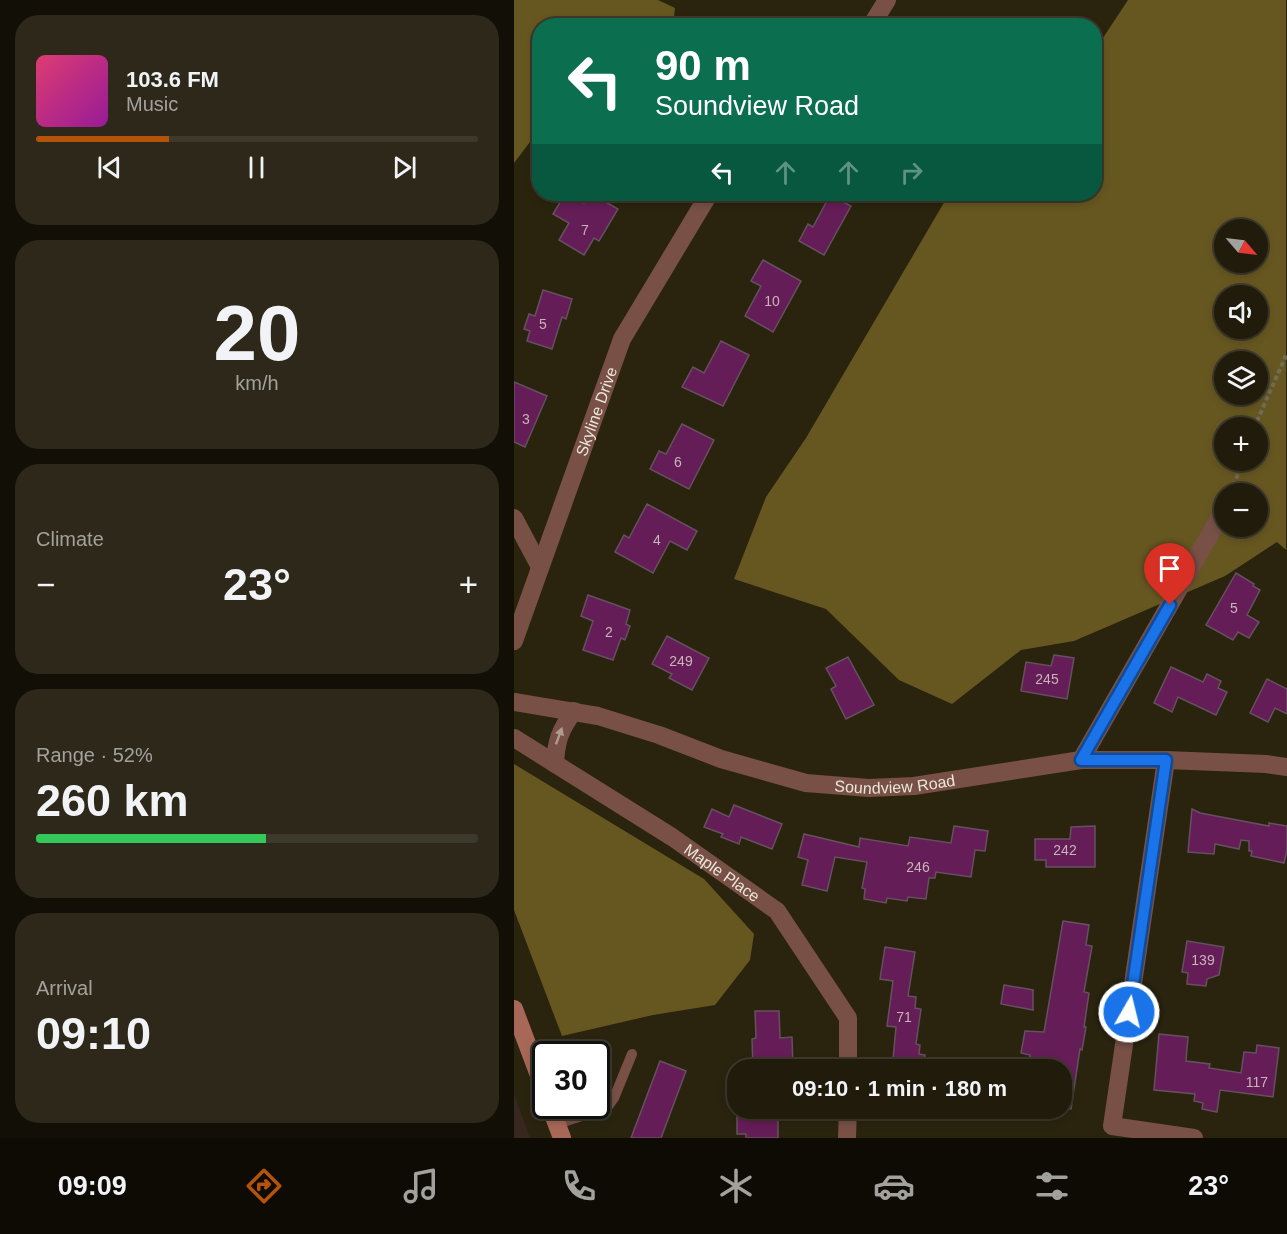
<!DOCTYPE html>
<html lang="en">
<head>
<meta charset="utf-8">
<style>
	:root { --surface:#201b0b; --page:#2d2819; --text:#f1f3f6; --muted:#a2a19d; --line:#3d392c; --accent:#b45309 }
	body { margin:0; font-family:Arial,sans-serif; background:var(--page); color:var(--text); height:100vh; display:flex; flex-direction:column; font-size:22px; white-space:nowrap }
	* { box-sizing:border-box; margin:0 }
	p { font-size:20px; color:var(--muted) }
	.icon { flex:none; width:33px; height:33px; fill:none; stroke:currentColor; stroke-width:2; stroke-linecap:round; stroke-linejoin:round }
	.map { position:relative; flex:1; overflow:hidden }
	.details { display:flex; flex-direction:column; gap:15px; padding:15px; background:#120f06; width:514px }
	.details>* { flex:none }
	.top-card { position:absolute; left:18px; top:18px; width:570px; height:183px; border-radius:24px; box-shadow:0 3px 9px #0003,0 0 0 2px var(--line); background:#0b6e4f; color:#fff; overflow:hidden }
	.needle { width:39px; rotate:118deg }
	.buttons { position:absolute; left:700px; top:219px; display:grid; gap:12px }
	.buttons a { display:grid; place-items:center; width:54px; height:54px; border-radius:50%; background:var(--surface); box-shadow:0 3px 9px #0003,0 0 0 2px var(--line); font-size:30px }
	.speed { position:absolute; left:18px; top:1041px; display:flex; gap:12px; font-size:30px; font-weight:700; text-align:center }
	.speed>* { display:grid; place-content:center; width:78px; height:78px; border-radius:50%; background:var(--surface); box-shadow:0 3px 9px #0003,0 0 0 2px var(--line); line-height:1 }
	.speed .limit { border:3px solid #111; border-radius:9px; background:#fff; color:#111 }
	.pin { position:absolute; display:grid; place-items:center; width:51px; height:51px; color:#fff; margin:-62px -26px; border-radius:50% 50% 50% 0; rotate:-45deg; box-shadow:0 0 6px #0007 }
	.pin .icon { rotate:45deg }
	.me { position:absolute; width:66px; margin:-33px; rotate:8deg; stroke-linejoin:round; filter:drop-shadow(0 0 4px #0008) }
	.turn { display:flex; align-items:center; gap:21px; height:126px; padding:0 24px; font-size:27px }
	.turn .icon { width:78px; height:78px; stroke-width:2.5 }
	.turn b { display:block; font-size:42px; line-height:51px }
	.lanes { display:flex; align-items:center; height:57px; padding:0 24px; background:#0003; justify-content:center; gap:30px; direction:ltr }
	.lanes .off { opacity:.35 }
	.big { font-size:45px; font-weight:700; line-height:1.1 }
	.details .tile { flex:1; display:flex; flex-direction:column; justify-content:center; gap:9px; min-width:0; padding:0 21px; border-radius:24px; background:var(--page) }
	.details .dial { align-items:center; gap:0 }
	.dial b { font-size:78px; line-height:1 }
	.song { display:flex; align-items:center; gap:18px }
	.cover { width:72px; height:72px; border-radius:9px; background:linear-gradient(135deg,hsl(340 70% 55%),hsl(300 70% 35%)) }
	.played { height:6px; border-radius:3px; background:linear-gradient(90deg,var(--accent) 30%,var(--line) 30%) }
	.keys { display:flex; justify-content:space-around; direction:ltr }
	.heat { display:flex; justify-content:space-between; align-items:center; font-size:33px; direction:ltr }
	.charge { height:9px; border-radius:4px; background:linear-gradient(90deg,#34c759 52%,var(--line) 0) }
	.trip { position:absolute; left:213px; top:1059px; width:345px; height:60px; border-radius:24px; background:var(--surface); box-shadow:0 3px 9px #0003,0 0 0 2px var(--line); font-weight:700; line-height:60px; text-align:center }
	.tabs { display:flex; height:96px; justify-content:space-around; align-items:center; background:#0d0b04; color:var(--muted) }
	.tabs .icon { width:42px; height:42px }
	.tabs .on { color:var(--accent) }
	.tabs b { font-size:27px; color:var(--text) }
	main { display:flex; flex:1; min-height:0 }
	.map>svg:first-child { display:block }
	.education { fill:#38271f }
	.forest { fill:#665721; fill-rule:evenodd }
	.building { fill:#651d57; stroke:#65505f; stroke-width:1.5 }
	.lines { fill:none; stroke-linecap:round; stroke-linejoin:round }
	.path { stroke:#716c5a; stroke-width:4; stroke-dasharray:4.5 3; stroke-linecap:butt }
	.lane { stroke:#785046; stroke-width:10 }
	.street { stroke:#785046; stroke-width:18 }
	.secondary { stroke:#a76858; stroke-width:18 }
	.oneway { fill:#b19b90 }
	.route-casing { stroke:#114b97; stroke-width:15 }
	.route { stroke:#1a73e8; stroke-width:10 }
	.labels { text-anchor:middle; dominant-baseline:central; stroke-width:6; stroke-linejoin:round; paint-order:stroke }
	.number-label { font-size:14px; fill:#c9b4b9 }
	.street-label { font-size:16px; fill:#eae6da; stroke:#2a240f }
</style>
</head>
<body>
<main>
<section class="details">
<div class="tile">
<div class="song"><i class="cover"></i><div><b>103.6 FM</b><p>Music</p></div></div>
<div class="played"></div>
<div class="keys"><svg class="icon" aria-label="previous" viewBox="0 0 24 24"><path d="M18 5L8 12l10 7zM5 5v14"/></svg><svg class="icon" aria-label="pause" viewBox="0 0 24 24"><path d="M8 5v14M16 5v14"/></svg><svg class="icon" aria-label="next" viewBox="0 0 24 24"><path d="M6 5l10 7-10 7zM19 5v14"/></svg></div>
</div>
<div class="tile dial"><b>20</b><p>km/h</p></div>
<div class="tile"><p>Climate</p>
<div class="heat"><a>−</a><b class="big">23°</b><a>+</a></div>
</div>
<div class="tile"><p>Range · 52%</p><b class="big">260 km</b><div class="charge"></div></div>
<div class="tile"><p>Arrival</p><b class="big">09:10</b></div>
</section>
<div class="map">
<svg width="773" height="1138" viewBox="0 0 773 1138">
	<rect width="100%" height="100%" fill="#2a240f"/>
	<polygon class="education" points="0,1094 16,1138 0,1138"/>
	<g class="forest">
		<polygon points="0,0 144,0 161,8 159,25 140,25 138,22 132,26 26,26 25,130 0,163"/>
		<path d="M614,0h158v550l-9,-8 -52,34 -151,65 -53,9 -69,54 -53,-24 -73,-71 -92,-30 32,-82 40,-59 143,-244h145l1,-144zM711,230h33v32h-33zM711,296h33v32h-33zM711,362h33v32h-33zM711,428h33v32h-33zM711,494h33v32h-33z"/>
		<polygon points="0,764 190,879 240,934 236,960 201,1005 139,1015 48,1036 0,910"/>
	</g>
	<g class="building">
		<polygon points="51,194 70,203 75,194 78,194 104,209 85,241 80,238 70,255 45,240 55,223 39,214"/>
		<polygon points="316,195 337,206 310,255 285,241 294,224 299,227"/>
		<polygon points="249,260 287,281 259,332 231,316 247,286 237,281"/>
		<polygon points="29,290 58,299 52,319 48,317 38,349 13,341 16,331 10,329 15,314 21,316"/>
		<polygon points="207,341 235,355 209,406 168,387 179,367 190,373"/>
		<polygon points="0,382 33,396 11,447 0,442"/>
		<polygon points="168,424 200,440 175,489 136,469 145,451 152,454"/>
		<polygon points="133,504 183,531 173,550 156,541 139,573 101,552 110,535 115,538"/>
		<polygon points="722,573 740,584 739,586 746,590 733,615 745,622 735,638 724,632 719,640 692,625"/>
		<polygon points="74,595 116,610 112,624 116,626 111,640 107,638 99,660 69,650 79,621 67,616"/>
		<polygon points="153,636 195,658 178,690 155,678 158,674 138,664"/>
		<polygon points="540,655 560,658 553,699 507,691 512,662 537,666"/>
		<polygon points="334,657 360,705 332,719 317,689 322,686 312,668"/>
		<polygon points="657,667 689,682 693,674 707,681 704,688 713,692 702,715 664,697 658,712 640,703"/>
		<polygon points="753,679 773,689 773,714 761,708 754,722 736,713"/>
		<polygon points="220,805 268,824 258,849 227,837 225,844 207,837 209,834 190,827 198,809 215,817"/>
		<polygon points="678,809 686,813 755,826 755,823 773,826 773,850 770,863 737,856 738,851 735,851 735,841 727,840 725,849 701,844 700,854 674,852"/>
		<polygon points="440,826 474,831 471,851 461,850 457,877 422,872 421,878 415,878 412,899 394,897 393,901 373,898 372,903 350,899 351,889 348,888 353,862 321,857 313,891 288,885 294,860 284,857 290,834 345,847 346,838 394,846 396,837 437,843"/>
		<polygon points="581,826 581,867 532,867 532,860 521,860 521,839 556,839 557,827"/>
		<polygon points="549,921 575,925 572,945 578,946 570,992 575,993 570,1027 572,1027 568,1050 566,1049 557,1109 548,1108 548,1070 514,1070 516,1055 507,1053 511,1031 530,1032"/>
		<polygon points="673,941 710,947 705,975 693,979 692,986 673,984 674,973 668,972"/>
		<polygon points="371,947 401,952 394,996 402,997 401,1008 407,1009 402,1044 406,1045 405,1054 411,1055 409,1070 378,1070 382,1027 373,1026 379,981 366,979"/>
		<polygon points="490,985 519,990 519,1010 487,1004"/>
		<polygon points="241,1011 265,1011 266,1038 278,1037 279,1069 239,1070 238,1039 242,1038"/>
		<polygon points="645,1034 674,1037 672,1061 696,1064 695,1068 727,1073 730,1052 742,1053 743,1045 765,1048 759,1097 706,1090 703,1112 688,1109 689,1103 680,1101 681,1094 640,1090"/>
		<polygon points="146,1061 172,1071 147,1138 117,1138"/>
		<polygon points="223,1115 264,1115 264,1138 232,1138 232,1134 223,1134"/>
	</g>
	<g class="lines">
		<g class="path">
			<polyline points="740,428 773,353"/>
			<polyline points="718,493 728,460"/>
		</g>
		<polyline class="lane" points="43,1124 93,1108 100,1098 118,1054"/>
		<g class="street">
			<polyline points="357,26 373,0"/>
			<polyline points="0,518 26,567"/>
			<path id="s1" d="M0,641l108,-302 87,-145"/>
			<path id="s2" d="M0,702l84,14 61,19 62,24 85,24 63,5 45,-2 167,-26h85l100,4 21,3"/>
			<path id="s3" d="M0,738l158,99 105,74 71,107v52"/>
			<polyline points="567,760 711,508"/>
			<polyline points="652,760 598,1126 680,1138"/>
			<path d="M41,764c1,-23 5,-34 19,-53"/>
			<polyline points="333,1138 334,1108"/>
		</g>
		<g class="secondary">
			<polyline points="0,1009 32,1094"/>
			<polyline points="36,1106 48,1138"/>
		</g>
	</g>
	<defs><path id="oneway-solid" d="M-6-.8H1V-3.2L6.5 0L1 3.2V.8H-6Z" transform="scale(1.5)"/></defs>
	<use class="oneway" href="#oneway-solid" transform="translate(45 736) rotate(-70)"/>
	<g class="lines">
		<defs>
			<polyline id="route" points="615,1012 652,760 567,760 656,605"/>
		</defs>
		<use href="#route" class="route-casing"/>
		<use href="#route" class="route"/>
	</g>
	<g class="labels">
		<g class="number-label">
			<text x="71" y="230">7</text>
			<text x="258" y="301">10</text>
			<text x="29" y="324">5</text>
			<text x="12" y="419">3</text>
			<text x="164" y="462">6</text>
			<text x="143" y="540">4</text>
			<text x="720" y="608">5</text>
			<text x="95" y="632">2</text>
			<text x="167" y="661">249</text>
			<text x="533" y="679">245</text>
			<text x="551" y="850">242</text>
			<text x="404" y="867">246</text>
			<text x="689" y="960">139</text>
			<text x="390" y="1017">71</text>
			<text x="743" y="1082">117</text>
		</g>
		<g class="street-label">
			<text stroke="none"><textPath href="#s1" startOffset="244">Skyline Drive</textPath></text>
			<text stroke="none"><textPath href="#s2" startOffset="393">Soundview Road</textPath></text>
			<text stroke="none"><textPath href="#s3" startOffset="248">Maple Place</textPath></text>
		</g>
	</g>
</svg>
<div class="buttons">
<a><svg class="needle" viewBox="-14 -14 28 28"><path d="M0-13l5 13h-10z" fill="#e53935"/><path d="M0 13l5-13h-10z" fill="#a2a19d"/></svg></a>
<a><svg class="icon" aria-label="sound" viewBox="0 0 24 24"><path d="M4 9h4l5-4v14l-5-4H4zM17 9q2 3 0 6"/></svg></a>
<a><svg class="icon" aria-label="layers" viewBox="0 0 24 24"><path d="M12 4l9 5-9 5-9-5zM3 14l9 5 9-5"/></svg></a>
<a>+</a>
<a>−</a>
</div>
<div class="speed"><div class="limit">30</div></div>
<div class="pin" style="left:656px;top:605px;background:#d93025"><svg class="icon" aria-label="arrive" viewBox="0 0 24 24"><path d="M6 21V4h12l-3 4 3 4H6"/></svg></div>
<svg class="me" style="left:615px;top:1012px" viewBox="-20 -20 40 40"><circle r="17" fill="#1a73e8" stroke="#fff" stroke-width="3"/><path d="M0-11L8 9 0 5-8 9z" fill="#fff"/></svg>
<div class="trip">09:10 · 1 min · 180 m</div>
<div class="top-card">
<div class="turn"><svg class="icon" aria-label="left" viewBox="0 0 24 24"><path d="M17 20v-9H6M10 6l-5 5 5 5"/></svg><div><b>90 m</b>Soundview Road</div></div>
<div class="lanes"><svg class="icon" aria-label="left" viewBox="0 0 24 24"><path d="M17 20v-9H6M10 6l-5 5 5 5"/></svg><svg class="icon off" aria-label="ahead" viewBox="0 0 24 24"><path d="M12 20V5M6 11l6-6 6 6"/></svg><svg class="icon off" aria-label="ahead" viewBox="0 0 24 24"><path d="M12 20V5M6 11l6-6 6 6"/></svg><svg class="icon off" aria-label="right" viewBox="0 0 24 24"><path d="M7 20v-9h11M14 6l5 5-5 5"/></svg></div>
</div>
</div>
</main>
<nav class="tabs">
<b>09:09</b>
<svg class="icon on" aria-label="directions" viewBox="0 0 24 24"><path d="M12 3l9 9-9 9-9-9zM9 14v-3h6M13 9l2 2-2 2"/></svg>
<svg class="icon" aria-label="music" viewBox="0 0 24 24"><path d="M9 18V5l10-2v13"/><circle cx="6" cy="18" r="3"/><circle cx="16" cy="16" r="3"/></svg>
<svg class="icon" aria-label="phone" viewBox="0 0 24 24"><path d="M5 4h4l2 5-3 2q2 4 5 5l2-3 5 2v4C11 20 4 13 5 4z"/></svg>
<svg class="icon" aria-label="climate" viewBox="0 0 24 24"><path d="M12 3v18M4 7l16 10M4 17L20 7"/></svg>
<svg class="icon" aria-label="car" viewBox="0 0 24 24"><path d="M5 17H2v-5l4-1 3-4h7l3 4 3 1v5h-3M9 17h6M6 11h13"/><circle cx="7" cy="17" r="2"/><circle cx="17" cy="17" r="2"/></svg>
<svg class="icon" aria-label="filters" viewBox="0 0 24 24"><path d="M4 7h16M4 17h16"/><circle cx="9" cy="7" r="2"/><circle cx="15" cy="17" r="2"/></svg>
<b>23°</b>
</nav>
</body>
</html>
